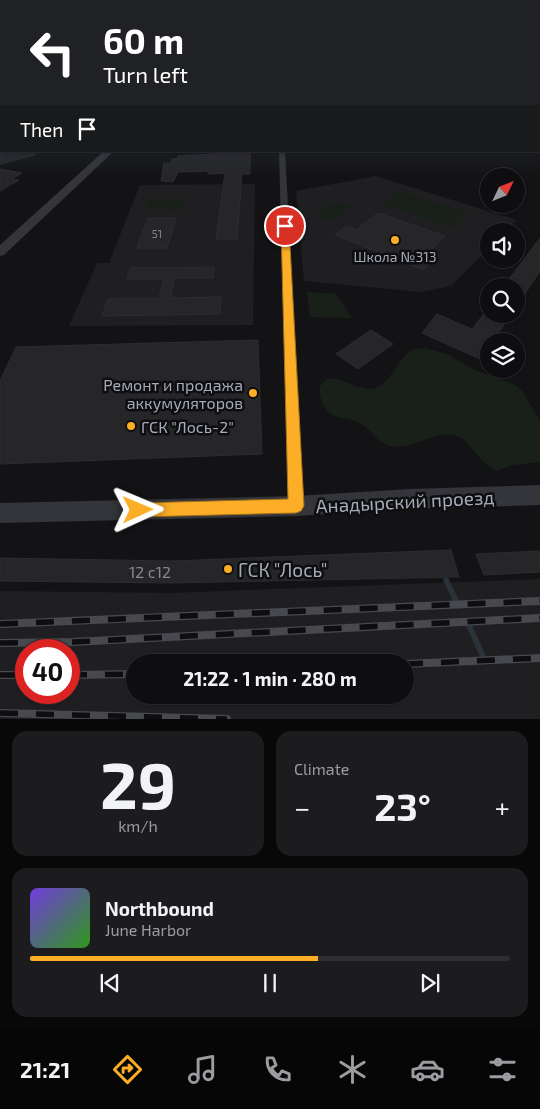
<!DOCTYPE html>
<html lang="en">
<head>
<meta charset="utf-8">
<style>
	:root { --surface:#0e0e10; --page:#1c1c1e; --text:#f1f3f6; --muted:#9b9c9f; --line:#2e2e30; --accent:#fbae26 }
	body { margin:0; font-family:"Exo 2",sans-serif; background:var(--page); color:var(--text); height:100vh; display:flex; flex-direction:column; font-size:19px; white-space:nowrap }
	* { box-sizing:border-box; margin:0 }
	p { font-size:16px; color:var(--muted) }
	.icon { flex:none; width:28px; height:28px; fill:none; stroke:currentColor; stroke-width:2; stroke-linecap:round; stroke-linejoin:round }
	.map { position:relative; height:719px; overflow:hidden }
	.details { display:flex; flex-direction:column; gap:12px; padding:12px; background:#080809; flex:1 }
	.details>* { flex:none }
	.banner { position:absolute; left:0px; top:0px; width:540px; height:152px; box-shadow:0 1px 4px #0004,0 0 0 1px var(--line); background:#202124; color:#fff; overflow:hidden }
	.needle { width:32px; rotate:47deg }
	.controls { position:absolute; left:480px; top:168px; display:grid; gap:10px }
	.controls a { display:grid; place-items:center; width:45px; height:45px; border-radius:50%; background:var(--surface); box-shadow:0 1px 4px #0004,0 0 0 1px var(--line); font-size:25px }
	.speed { position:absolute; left:15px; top:639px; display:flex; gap:10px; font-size:25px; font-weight:700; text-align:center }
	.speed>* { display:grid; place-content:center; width:65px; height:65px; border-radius:50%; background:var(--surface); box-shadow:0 1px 4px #0004,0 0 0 1px var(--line); line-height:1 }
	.speed .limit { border:8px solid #d22; background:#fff; color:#111 }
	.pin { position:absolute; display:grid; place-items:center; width:42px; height:42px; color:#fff; margin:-21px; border:2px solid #fff; border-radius:50%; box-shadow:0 1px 5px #0007 }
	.me { position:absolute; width:55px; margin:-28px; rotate:89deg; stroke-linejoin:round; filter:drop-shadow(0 0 4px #0008) }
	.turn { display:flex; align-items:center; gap:18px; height:105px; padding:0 20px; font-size:22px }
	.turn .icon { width:65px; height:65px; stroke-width:2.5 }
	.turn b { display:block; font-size:35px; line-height:42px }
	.then { display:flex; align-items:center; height:48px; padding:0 20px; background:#0003; gap:10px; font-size:19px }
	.big { font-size:38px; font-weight:700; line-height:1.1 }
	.details .card { flex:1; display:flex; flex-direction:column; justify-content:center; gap:8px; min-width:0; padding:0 18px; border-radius:15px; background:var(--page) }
	.details .dial { align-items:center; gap:0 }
	.dial b { font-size:65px; line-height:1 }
	.song { display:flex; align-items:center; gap:15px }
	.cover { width:60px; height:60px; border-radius:8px; background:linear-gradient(135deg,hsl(260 70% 55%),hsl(110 70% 35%)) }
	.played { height:5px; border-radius:2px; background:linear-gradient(90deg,var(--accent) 60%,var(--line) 60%) }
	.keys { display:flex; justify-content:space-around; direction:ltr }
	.heat { display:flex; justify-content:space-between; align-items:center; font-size:28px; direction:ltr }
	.details .tiles { flex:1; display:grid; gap:12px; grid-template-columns:1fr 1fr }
	.card:last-child { grid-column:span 2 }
	.trip { position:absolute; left:126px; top:654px; width:288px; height:50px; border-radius:25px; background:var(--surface); box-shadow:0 1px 4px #0004,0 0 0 1px var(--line); font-weight:700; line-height:50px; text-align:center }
	.menu { display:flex; height:80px; justify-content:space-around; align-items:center; background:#060606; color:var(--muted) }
	.menu .icon { width:35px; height:35px }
	.menu .on { color:var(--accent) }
	.menu b { font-size:22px; color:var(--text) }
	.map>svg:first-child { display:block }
	.built { fill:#1f1f22; fill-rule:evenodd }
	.green { fill:#19201a }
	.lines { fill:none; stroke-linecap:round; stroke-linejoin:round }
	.stream { stroke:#293339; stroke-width:5.5 }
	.building { fill:#262629; stroke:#2d2d31 }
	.minor { fill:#34353a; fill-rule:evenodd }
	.tertiary { fill:#34353a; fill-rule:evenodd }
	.rail-casing { stroke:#47494f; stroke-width:8 }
	.rail { stroke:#0e0e10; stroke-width:5.5; stroke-dasharray:18; stroke-linecap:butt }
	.route { fill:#fbae26; stroke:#a37119 }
	.poi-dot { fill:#fbae26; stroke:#0e0e10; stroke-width:2 }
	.labels { text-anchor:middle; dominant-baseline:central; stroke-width:5; stroke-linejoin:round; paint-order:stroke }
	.far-number-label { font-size:11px; fill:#848892 }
	.far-poi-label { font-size:14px; fill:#a4aab6; stroke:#0e0e10 }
	.poi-label { font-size:16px; fill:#a4aab6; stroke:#0e0e10; text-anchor:end }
	.near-number-label { font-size:16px; fill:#848892 }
	.near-street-label { font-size:19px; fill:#a4aab6; stroke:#0e0e10 }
	.near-poi-label { font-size:19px; fill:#a4aab6; stroke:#0e0e10; text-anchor:start }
</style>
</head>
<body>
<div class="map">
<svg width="540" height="719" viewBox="0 0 540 719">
	<rect width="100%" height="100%" fill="#131315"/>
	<g class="built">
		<polygon points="376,176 516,220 505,231 489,231 489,248 451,286 421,292 304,281 296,191"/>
		<polygon points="255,184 253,325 69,326 97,263 109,263 140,185"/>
		<path d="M540,579v140h-540v-128l171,2zM26,650h43v42h-43zM135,662h270v33h-270z"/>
	</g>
	<g class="green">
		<polygon points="400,191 468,213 452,228 382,204"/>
		<polygon points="149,199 185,199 181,210 144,209"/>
		<polygon points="336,201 352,207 331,221 315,215"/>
		<polygon points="307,292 336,294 352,318 310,317"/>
		<path d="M425,348l24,7 24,14 42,16 7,6 18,29v42l-27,3 -17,6c-18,-9 -24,-29 -39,-35 -22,-8 -44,15 -66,10 -16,-3 -20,-19 -33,-24 -14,-6 -27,-1 -35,-18 -3,-7 -6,-16 0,-22 15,-12 36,14 55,5 14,-8 20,-27 33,-37z"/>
	</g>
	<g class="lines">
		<g class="stream">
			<polyline points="446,580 458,605"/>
			<polyline points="467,621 485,661"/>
		</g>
	</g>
	<g class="building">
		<polygon points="10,151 35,151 35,155 0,164 0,154"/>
		<polygon points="250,152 250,174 242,174 237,239 216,239 225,173 208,174 208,171 178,172 173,182 161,181 164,163 172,163 172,159 178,159 178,156"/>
		<polygon points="0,169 22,173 12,179 19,180 0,191"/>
		<polygon points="378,213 445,236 425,256 434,259 423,270 335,235 347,226 356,230"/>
		<polygon points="148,218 176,218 167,248 137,248"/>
		<polygon points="540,238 540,271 516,307 516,286 504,286"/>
		<polygon points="214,267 213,278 174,278 171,298 221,297 220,314 102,316 108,299 159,298 164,279 127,279 130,268"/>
		<polygon points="437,314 472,329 484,314 511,314 493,341 489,341 489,363 422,333"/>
		<polygon points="371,330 393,344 358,369 336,354"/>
		<polygon points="258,340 262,454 0,464 0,381 16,347"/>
		<polygon points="451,550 459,577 170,583 0,581 0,558 172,561"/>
		<polygon points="540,551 540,572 484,575 476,554"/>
	</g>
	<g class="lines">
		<polygon class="minor" points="279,151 285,151 304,506 302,511 296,514 290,511 288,506"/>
		<g class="tertiary">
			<rect x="0" y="91" width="1" height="4"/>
			<rect x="539" y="139" width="1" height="6"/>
			<polygon points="104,151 114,151 4,255 0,256 0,245"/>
			<polygon points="540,485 540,505 410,509 296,516 0,523 0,503 296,496 410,489"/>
		</g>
		<defs>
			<g id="rail">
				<polyline points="0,624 540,601"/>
				<polyline points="0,643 73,642 540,618"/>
				<polyline points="405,664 540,658"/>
				<polyline points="0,675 26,675"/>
				<polyline points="69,675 135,674"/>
				<polyline points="0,713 227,719"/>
			</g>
		</defs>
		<use href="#rail" class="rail-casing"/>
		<use href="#rail" class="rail"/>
	</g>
	<linearGradient id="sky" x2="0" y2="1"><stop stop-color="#0a0a0c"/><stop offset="0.44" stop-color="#333946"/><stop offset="1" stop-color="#333946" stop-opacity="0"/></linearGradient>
	<rect width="540" height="178" fill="url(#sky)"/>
	<polygon class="route" points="285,223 289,226 304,506 301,511 296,513 138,517 133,515 131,510 133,505 138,503 288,499 281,226"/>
	<g class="poi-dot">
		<circle cx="395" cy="240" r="5"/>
		<circle cx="253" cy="393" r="5"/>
		<circle cx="131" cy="426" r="5"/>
		<circle cx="228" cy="569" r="5"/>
	</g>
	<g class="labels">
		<g class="far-number-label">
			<text x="157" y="233">51</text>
		</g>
		<g class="far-poi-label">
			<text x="395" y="256">Школа №313</text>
		</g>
		<g class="poi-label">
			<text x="243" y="384">Ремонт и продажа<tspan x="243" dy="18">аккумуляторов</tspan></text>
			<text x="141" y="426" text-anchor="start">ГСК "Лось-2"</text>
		</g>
		<g class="near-number-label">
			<text x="150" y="571">12 с12</text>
		</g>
		<g class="near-street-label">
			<text transform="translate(405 501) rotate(-3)">Анадырский проезд</text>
		</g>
		<g class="near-poi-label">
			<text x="238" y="569">ГСК "Лось"</text>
		</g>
	</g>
</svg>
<div class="controls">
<a><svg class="needle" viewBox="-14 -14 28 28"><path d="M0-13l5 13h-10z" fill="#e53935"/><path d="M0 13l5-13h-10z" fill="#9b9c9f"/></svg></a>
<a><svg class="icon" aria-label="sound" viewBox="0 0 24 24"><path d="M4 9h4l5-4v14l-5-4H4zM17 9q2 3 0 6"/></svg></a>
<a><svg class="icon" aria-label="search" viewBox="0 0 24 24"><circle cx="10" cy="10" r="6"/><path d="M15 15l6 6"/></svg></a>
<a><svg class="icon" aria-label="layers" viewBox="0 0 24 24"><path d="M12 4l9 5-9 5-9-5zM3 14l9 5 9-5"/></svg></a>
</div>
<div class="speed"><div class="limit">40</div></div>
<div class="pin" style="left:285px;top:226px;background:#d93025"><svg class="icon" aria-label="arrive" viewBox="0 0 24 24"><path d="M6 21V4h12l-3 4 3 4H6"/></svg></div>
<svg class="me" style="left:138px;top:510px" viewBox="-20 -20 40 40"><path d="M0-17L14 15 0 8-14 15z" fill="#fbae26" stroke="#fff" stroke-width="4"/></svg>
<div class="trip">21:22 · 1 min · 280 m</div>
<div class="banner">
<div class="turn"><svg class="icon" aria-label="left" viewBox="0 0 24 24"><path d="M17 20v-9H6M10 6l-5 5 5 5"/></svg><div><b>60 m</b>Turn left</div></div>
<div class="then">Then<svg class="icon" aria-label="arrive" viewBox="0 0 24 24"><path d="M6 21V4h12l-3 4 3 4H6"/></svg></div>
</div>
</div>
<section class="details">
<div class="tiles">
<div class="card dial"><b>29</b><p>km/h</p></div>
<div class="card"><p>Climate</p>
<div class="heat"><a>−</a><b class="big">23°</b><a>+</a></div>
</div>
<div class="card">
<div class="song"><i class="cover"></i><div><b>Northbound</b><p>June Harbor</p></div></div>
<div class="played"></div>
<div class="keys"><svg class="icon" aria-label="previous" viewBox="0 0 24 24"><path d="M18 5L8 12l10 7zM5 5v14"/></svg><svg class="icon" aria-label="pause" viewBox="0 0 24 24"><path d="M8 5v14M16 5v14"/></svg><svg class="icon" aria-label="next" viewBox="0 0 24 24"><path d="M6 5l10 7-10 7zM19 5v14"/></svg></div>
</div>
</div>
</section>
<nav class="menu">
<b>21:21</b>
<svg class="icon on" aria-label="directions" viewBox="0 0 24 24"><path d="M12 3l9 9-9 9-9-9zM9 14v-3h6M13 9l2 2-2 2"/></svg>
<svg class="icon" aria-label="music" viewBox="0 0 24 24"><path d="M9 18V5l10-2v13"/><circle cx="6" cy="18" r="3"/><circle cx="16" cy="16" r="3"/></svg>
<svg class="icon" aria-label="phone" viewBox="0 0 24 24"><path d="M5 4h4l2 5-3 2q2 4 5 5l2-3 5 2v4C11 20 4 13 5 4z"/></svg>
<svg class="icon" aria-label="climate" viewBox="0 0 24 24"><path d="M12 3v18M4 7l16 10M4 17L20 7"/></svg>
<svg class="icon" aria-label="car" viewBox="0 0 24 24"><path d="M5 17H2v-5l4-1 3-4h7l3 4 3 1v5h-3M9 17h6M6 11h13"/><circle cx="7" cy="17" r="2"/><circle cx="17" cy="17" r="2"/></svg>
<svg class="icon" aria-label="filters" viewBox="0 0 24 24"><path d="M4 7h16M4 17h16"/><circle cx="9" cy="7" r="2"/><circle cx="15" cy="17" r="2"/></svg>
</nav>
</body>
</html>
